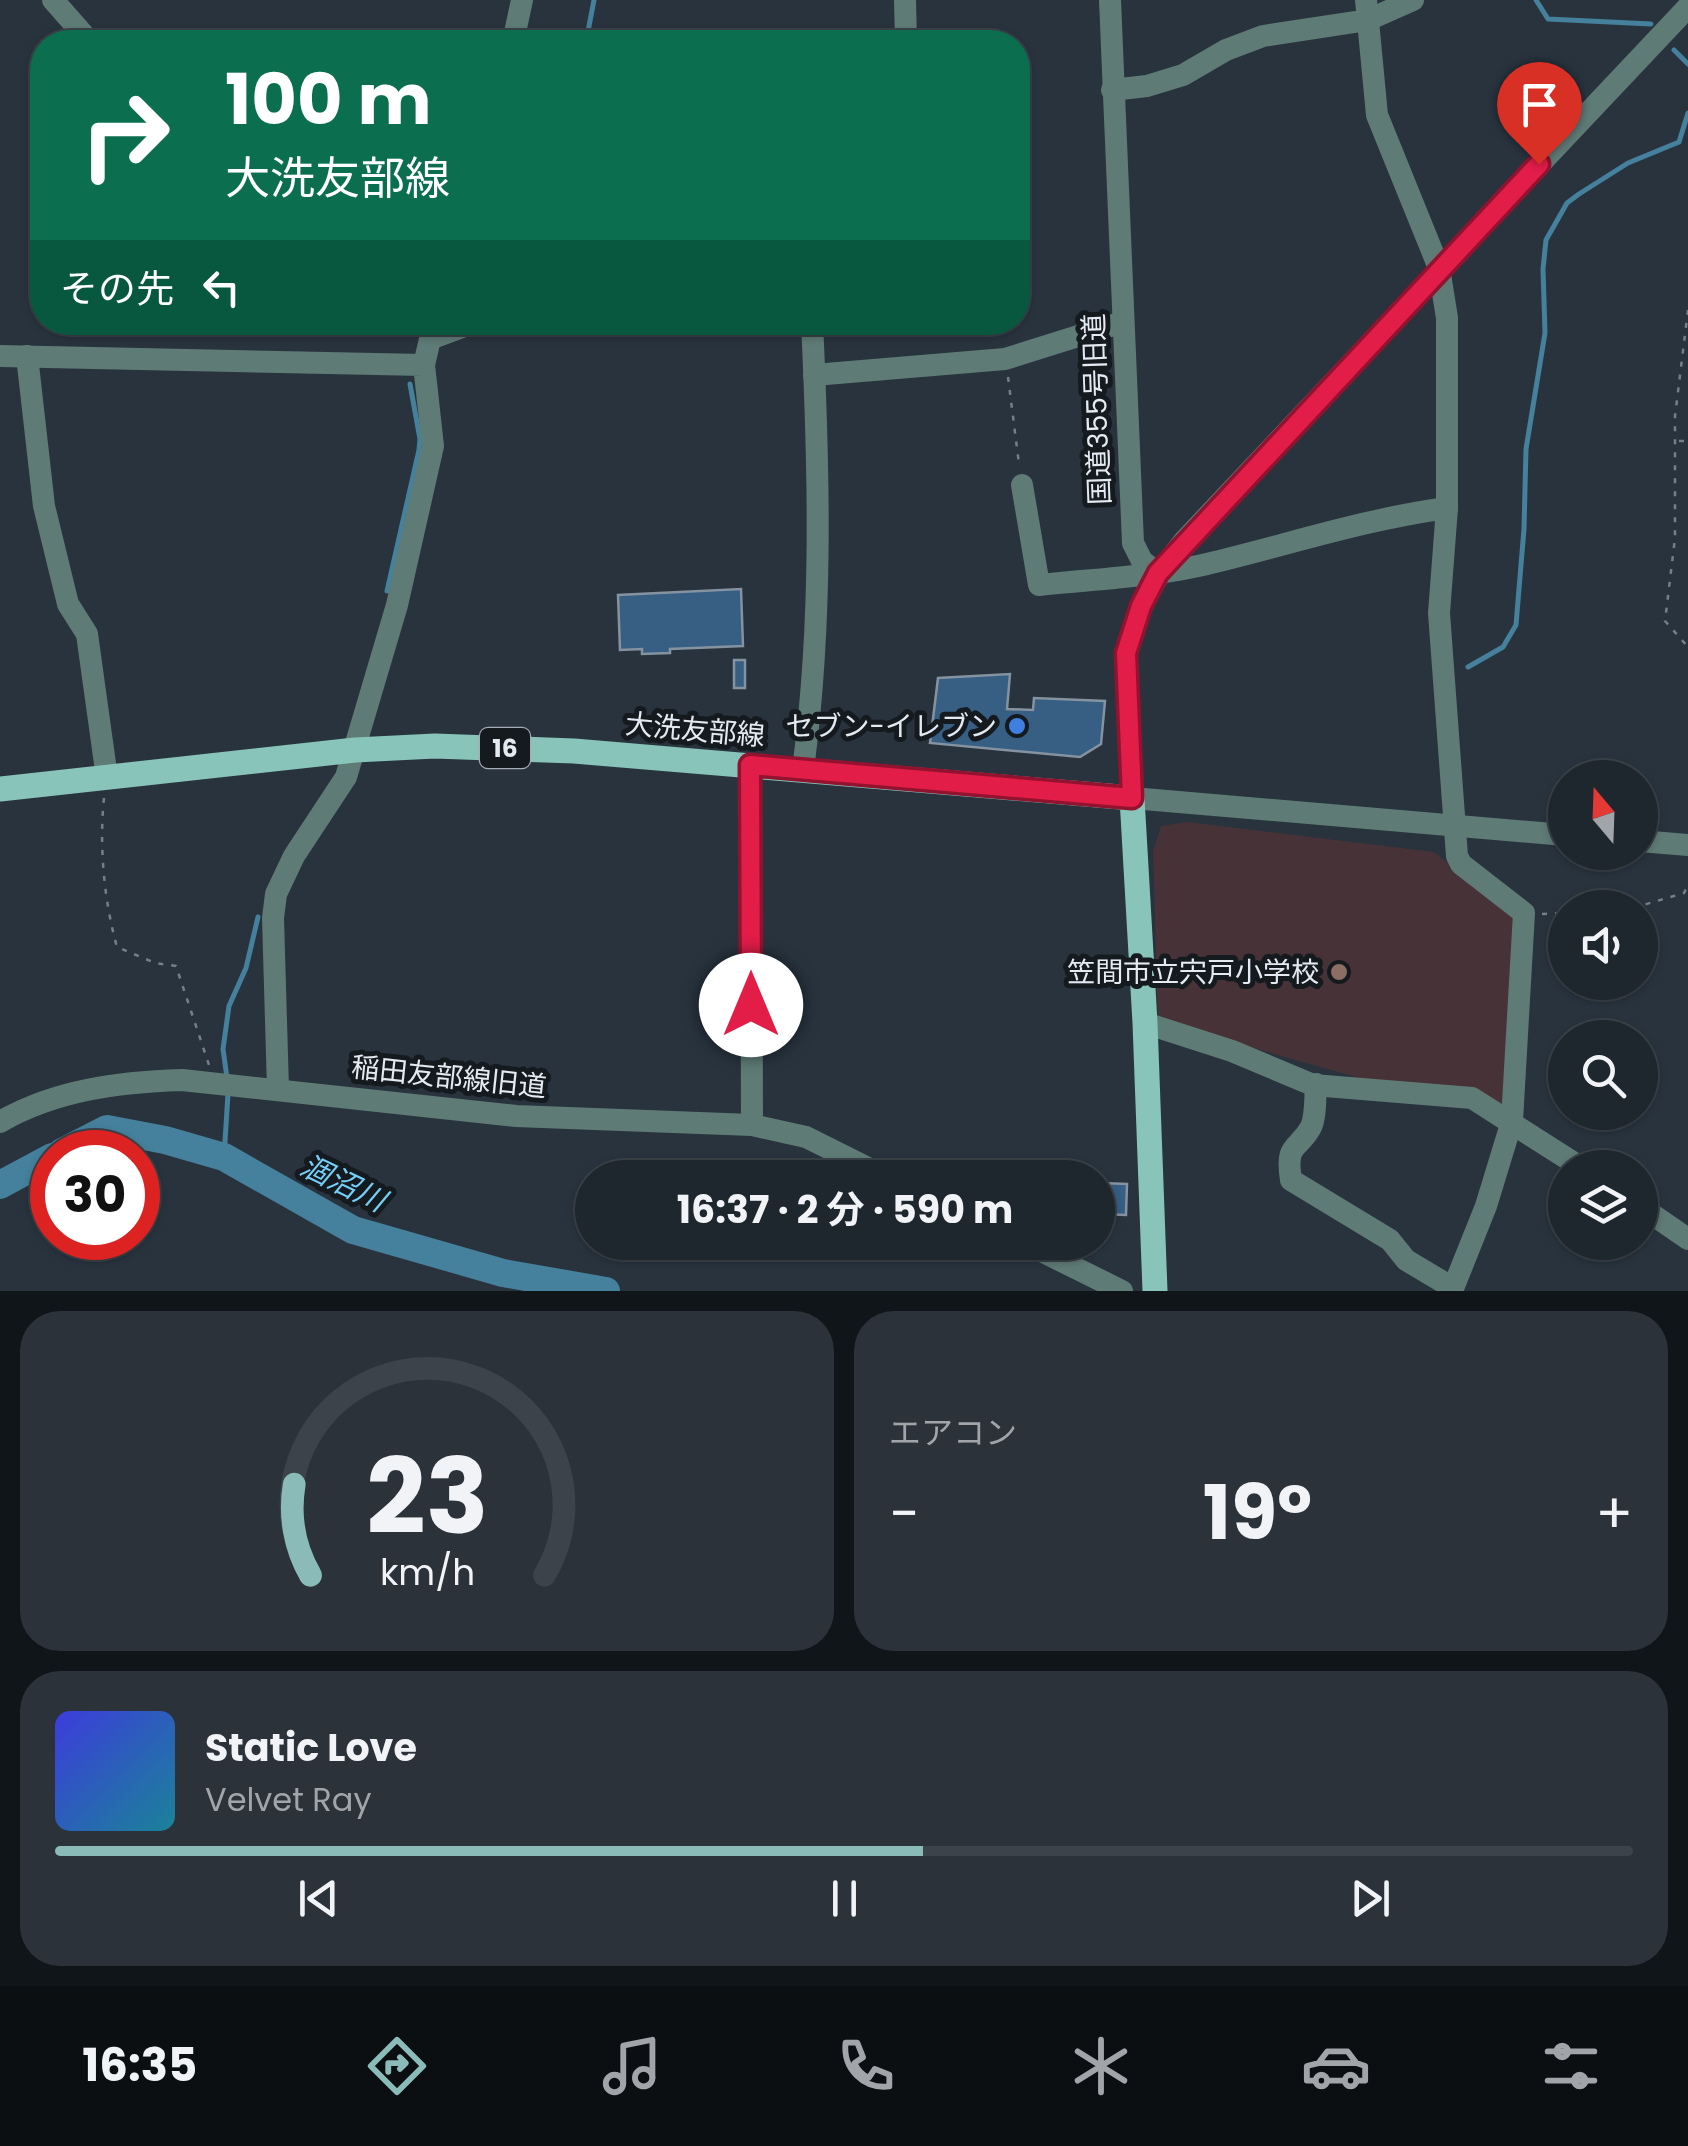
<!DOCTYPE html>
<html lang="ja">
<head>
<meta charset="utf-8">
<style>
	:root { --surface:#1e262e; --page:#2b323a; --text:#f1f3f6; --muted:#a1a5aa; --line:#3c434a; --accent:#8bbbb9 }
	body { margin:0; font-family:Poppins,"Noto Sans JP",sans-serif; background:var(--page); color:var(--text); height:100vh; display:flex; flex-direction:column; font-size:38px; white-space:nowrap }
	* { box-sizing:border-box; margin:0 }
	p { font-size:32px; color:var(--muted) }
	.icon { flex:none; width:55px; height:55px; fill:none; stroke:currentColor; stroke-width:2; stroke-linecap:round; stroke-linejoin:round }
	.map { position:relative; height:1291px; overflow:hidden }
	.sheet { display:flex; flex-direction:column; gap:20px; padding:20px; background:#101519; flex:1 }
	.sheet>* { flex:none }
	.guide { position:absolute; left:30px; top:30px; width:1000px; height:305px; border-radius:40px; box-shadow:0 2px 8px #0004,0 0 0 2px var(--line); background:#0b6e4f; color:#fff; overflow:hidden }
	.needle { width:65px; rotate:341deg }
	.fabs { position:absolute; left:1548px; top:760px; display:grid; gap:20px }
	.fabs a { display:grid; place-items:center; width:110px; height:110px; border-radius:50%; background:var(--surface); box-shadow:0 2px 8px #0004,0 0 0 2px var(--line); font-size:50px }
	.speed { position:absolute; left:30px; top:1130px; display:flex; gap:20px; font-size:50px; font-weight:700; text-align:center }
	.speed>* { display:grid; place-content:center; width:130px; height:130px; border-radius:50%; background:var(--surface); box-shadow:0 2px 8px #0004,0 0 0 2px var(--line); line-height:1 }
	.speed .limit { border:15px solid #d22; background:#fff; color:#111 }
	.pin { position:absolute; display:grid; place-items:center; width:85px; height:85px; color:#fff; margin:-102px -42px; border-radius:50% 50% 50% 0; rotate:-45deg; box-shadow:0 0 10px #0007 }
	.pin .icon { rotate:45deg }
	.me { position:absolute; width:110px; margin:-55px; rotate:0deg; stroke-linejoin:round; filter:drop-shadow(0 0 8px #0008) }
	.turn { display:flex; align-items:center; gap:35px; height:210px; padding:0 30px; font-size:45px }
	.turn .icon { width:130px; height:130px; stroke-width:2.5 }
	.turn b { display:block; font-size:70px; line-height:85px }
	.then { display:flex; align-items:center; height:95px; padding:0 30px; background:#0003; gap:20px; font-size:38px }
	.big { font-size:75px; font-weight:700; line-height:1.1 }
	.sheet .widget { flex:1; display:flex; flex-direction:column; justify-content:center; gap:15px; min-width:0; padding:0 35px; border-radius:40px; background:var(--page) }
	.sheet .dial { align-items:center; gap:0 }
	.dial svg { height:260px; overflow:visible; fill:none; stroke:var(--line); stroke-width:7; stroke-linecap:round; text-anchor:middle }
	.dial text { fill:var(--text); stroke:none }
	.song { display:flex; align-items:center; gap:30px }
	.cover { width:120px; height:120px; border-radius:15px; background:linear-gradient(135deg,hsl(240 70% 55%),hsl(190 70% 35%)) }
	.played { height:10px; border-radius:5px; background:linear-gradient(90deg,var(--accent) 55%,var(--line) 55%) }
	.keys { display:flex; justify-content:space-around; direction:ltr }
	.heat { display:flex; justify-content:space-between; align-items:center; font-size:55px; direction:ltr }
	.sheet .tiles { flex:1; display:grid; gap:20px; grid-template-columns:1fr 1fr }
	.widget:last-child { grid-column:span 2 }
	.trip { position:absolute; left:575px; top:1160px; width:540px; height:100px; border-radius:50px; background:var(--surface); box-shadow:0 2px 8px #0004,0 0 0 2px var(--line); font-weight:700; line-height:100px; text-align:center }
	.menu { display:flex; height:160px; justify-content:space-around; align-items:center; background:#0c0f12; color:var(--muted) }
	.menu .icon { width:70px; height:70px }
	.menu .on { color:var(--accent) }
	.menu b { font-size:45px; color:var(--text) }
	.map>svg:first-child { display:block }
	.education { fill:#473337 }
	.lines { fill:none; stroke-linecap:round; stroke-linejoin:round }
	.stream { stroke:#45819c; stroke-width:5 }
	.river { stroke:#45819c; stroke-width:28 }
	.building { fill:#375e83; stroke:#85929f; stroke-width:2.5 }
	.path { stroke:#767f89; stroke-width:2.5; stroke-dasharray:5 8; stroke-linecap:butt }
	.minor { stroke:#5f7b76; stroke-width:22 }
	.major { stroke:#88c4b9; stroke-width:25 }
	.route-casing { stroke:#92132f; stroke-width:25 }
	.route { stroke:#e11d48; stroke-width:18 }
	.shop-dot { fill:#3f7fe0; stroke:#151a1f; stroke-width:4 }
	.education-dot { fill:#8d6e63; stroke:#151a1f; stroke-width:4 }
	.labels { text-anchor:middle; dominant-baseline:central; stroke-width:10; stroke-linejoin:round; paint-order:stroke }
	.shield { fill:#151a1f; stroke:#a5acb2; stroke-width:2.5 }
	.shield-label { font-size:25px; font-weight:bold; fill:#e3eaf1 }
	.street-label { font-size:28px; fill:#e3eaf1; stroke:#151a1f }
	.poi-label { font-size:28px; fill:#e3eaf1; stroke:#151a1f; text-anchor:end }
	.water-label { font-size:30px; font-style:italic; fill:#74cff9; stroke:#151a1f }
</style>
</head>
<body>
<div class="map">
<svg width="1688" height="1291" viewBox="0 0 1688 1291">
	<rect width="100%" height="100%" fill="#28333e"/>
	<polygon class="education" points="1187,822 1434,852 1524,923 1512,1121 1158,1021 1153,851 1161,826"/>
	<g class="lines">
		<g class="stream">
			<polyline points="1536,0 1548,19 1651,24"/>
			<polyline points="586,42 594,0"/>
			<polyline points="1674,50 1688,64"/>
			<polyline points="418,334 418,322"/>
			<polyline points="387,591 419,450 420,439 410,384"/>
			<polyline points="1468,667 1503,647 1516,625 1524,529 1526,449 1545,333 1543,269 1546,240 1567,203 1579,194 1628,163 1679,142 1688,113"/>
			<polyline points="227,1078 223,1049 229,1006 246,968 258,917"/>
			<polyline points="224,1157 228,1094"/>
		</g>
		<g class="river">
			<polyline points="62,1152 107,1129 165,1140 224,1157 353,1230 503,1273 606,1291"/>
			<polyline points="0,1185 52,1157"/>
		</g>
	</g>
	<g class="building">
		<polygon points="741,589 743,646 670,649 670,653 642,654 642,649 620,650 618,595"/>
		<rect x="734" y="660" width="11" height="28"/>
		<polygon points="1010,674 1007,709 1033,710 1034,698 1105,701 1101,744 1080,757 930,743 938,678"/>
		<polygon points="1101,1183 1127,1184 1126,1215 1100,1214"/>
	</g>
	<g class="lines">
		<g class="path">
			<polyline points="1688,310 1675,416 1675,538 1665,621 1688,647"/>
			<polyline points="1008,377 1019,464"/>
			<polyline points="1679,441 1688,441"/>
			<path d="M104,798c-5,47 0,103 13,149l38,16 21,3 33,99"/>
			<polyline points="1633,908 1684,893 1688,885"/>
			<polyline points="1542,914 1565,913"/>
		</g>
		<g class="minor">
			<polyline points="53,0 90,42"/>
			<polyline points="905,0 906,42"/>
			<polyline points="1110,0 1133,543 1142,561 1158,573"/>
			<polyline points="1366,0 1377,115 1439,268 1447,318 1447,508 1439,613 1457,856 1461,864 1524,913 1512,1121 1486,1206 1452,1291"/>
			<polyline points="513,42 522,0"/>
			<polyline points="1112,90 1147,86 1183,75 1226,50 1263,36 1368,20 1413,0"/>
			<polyline points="0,356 424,365 433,446 397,605 346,777 294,856 276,894 273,918 278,1089"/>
			<polyline points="27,356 44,506 68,604 87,634 107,778"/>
			<polyline points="424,365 430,339 476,322"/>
			<polyline points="814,375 1005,359 1123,322"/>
			<path d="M1022,485l17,100c56,-6 113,-8 168,-21 80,-19 158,-45 240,-56"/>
			<polyline points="751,765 752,1125"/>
			<path d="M803,769c20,-148 16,-298 9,-447"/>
			<path d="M1565,835l-433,-37 -6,-145c10,-44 30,-77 58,-112l504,-534"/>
			<polyline points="1640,841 1688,845"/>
			<polyline points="1145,1023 1232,1051 1313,1085 1472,1098 1582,1168"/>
			<path d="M1316,1084c-1,13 0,32 -5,43 -13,24 -26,15 -20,53l99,60 16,20 47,28"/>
			<path d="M0,1122c55,-32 119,-40 182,-42l334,36 236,9 54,12 82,41"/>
			<polyline points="1640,1206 1688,1239"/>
			<polyline points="1023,1242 1122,1291"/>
		</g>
		<polyline class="major" points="0,789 355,750 435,746 574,751 1132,798 1145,1023 1155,1291"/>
	</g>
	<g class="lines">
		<defs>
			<polyline id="route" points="751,1005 750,765 1132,798 1126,653 1141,606 1158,573 1539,164"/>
		</defs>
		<use href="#route" class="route-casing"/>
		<use href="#route" class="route"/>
	</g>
	<circle class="shop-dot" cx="1017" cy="726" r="10"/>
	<circle class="education-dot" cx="1339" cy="972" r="10"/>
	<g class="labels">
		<rect class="shield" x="480" y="728" width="50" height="40" rx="8"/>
		<g class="shield-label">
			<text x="505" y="748">16</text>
		</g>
		<g class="street-label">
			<text transform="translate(1097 409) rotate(-92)">国道355号旧道</text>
			<text transform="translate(695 730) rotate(5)">大洗友部線</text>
			<text transform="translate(449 1077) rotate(6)">稲田友部線旧道</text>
		</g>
		<g class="poi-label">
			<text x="997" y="726">セブン-イレブン</text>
			<text x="1319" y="972">笠間市立宍戸小学校</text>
		</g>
		<g class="water-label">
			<text transform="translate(343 1183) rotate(26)">涸沼川</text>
		</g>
	</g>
</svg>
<div class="fabs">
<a><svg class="needle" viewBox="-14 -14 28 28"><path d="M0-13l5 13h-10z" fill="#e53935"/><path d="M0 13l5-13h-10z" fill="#a1a5aa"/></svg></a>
<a><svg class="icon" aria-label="sound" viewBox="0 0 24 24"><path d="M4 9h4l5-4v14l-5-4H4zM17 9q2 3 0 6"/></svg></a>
<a><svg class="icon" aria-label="search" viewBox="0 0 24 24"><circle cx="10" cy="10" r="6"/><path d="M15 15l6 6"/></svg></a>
<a><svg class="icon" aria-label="layers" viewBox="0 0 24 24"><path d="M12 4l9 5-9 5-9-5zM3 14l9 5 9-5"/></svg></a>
</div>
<div class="speed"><div class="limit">30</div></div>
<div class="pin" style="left:1539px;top:164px;background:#d93025"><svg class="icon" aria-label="arrive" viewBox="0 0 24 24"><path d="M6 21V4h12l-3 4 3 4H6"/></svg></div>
<svg class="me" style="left:751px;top:1005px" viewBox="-20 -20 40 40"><circle r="19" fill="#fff"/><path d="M0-13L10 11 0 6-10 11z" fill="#e11d48"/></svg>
<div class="trip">16:37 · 2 分 · 590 m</div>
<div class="guide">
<div class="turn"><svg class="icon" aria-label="right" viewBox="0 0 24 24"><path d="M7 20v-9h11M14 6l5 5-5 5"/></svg><div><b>100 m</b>大洗友部線</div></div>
<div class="then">その先<svg class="icon" aria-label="left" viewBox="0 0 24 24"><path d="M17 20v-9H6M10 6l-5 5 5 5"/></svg></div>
</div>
</div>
<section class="sheet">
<div class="tiles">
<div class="widget dial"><svg viewBox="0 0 100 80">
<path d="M14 69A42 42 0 1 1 86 69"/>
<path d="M14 69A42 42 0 0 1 9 41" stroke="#8bbbb9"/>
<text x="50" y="56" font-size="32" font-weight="700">23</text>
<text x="50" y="72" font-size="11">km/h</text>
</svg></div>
<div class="widget"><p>エアコン</p>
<div class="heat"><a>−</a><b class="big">19°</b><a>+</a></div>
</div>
<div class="widget">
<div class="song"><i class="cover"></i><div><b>Static Love</b><p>Velvet Ray</p></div></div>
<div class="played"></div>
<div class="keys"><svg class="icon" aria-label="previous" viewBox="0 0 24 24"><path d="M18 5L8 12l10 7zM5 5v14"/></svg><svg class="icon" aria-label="pause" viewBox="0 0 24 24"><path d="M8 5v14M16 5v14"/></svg><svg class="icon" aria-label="next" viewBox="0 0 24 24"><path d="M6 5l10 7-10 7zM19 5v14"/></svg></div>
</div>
</div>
</section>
<nav class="menu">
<b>16:35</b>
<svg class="icon on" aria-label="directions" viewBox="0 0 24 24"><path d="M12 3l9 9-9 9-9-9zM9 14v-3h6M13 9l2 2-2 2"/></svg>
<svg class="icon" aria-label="music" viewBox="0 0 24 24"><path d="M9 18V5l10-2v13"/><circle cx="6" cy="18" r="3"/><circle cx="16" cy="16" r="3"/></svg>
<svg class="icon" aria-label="phone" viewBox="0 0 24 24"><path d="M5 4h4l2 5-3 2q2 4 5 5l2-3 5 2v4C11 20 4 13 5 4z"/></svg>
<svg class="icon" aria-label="climate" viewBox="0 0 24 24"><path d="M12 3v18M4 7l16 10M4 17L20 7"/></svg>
<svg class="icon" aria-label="car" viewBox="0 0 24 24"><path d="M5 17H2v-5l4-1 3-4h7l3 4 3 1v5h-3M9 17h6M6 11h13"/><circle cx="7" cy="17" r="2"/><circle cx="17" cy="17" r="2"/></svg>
<svg class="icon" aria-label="filters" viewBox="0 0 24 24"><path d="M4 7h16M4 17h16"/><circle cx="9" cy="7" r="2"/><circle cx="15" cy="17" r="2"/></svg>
</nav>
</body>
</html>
